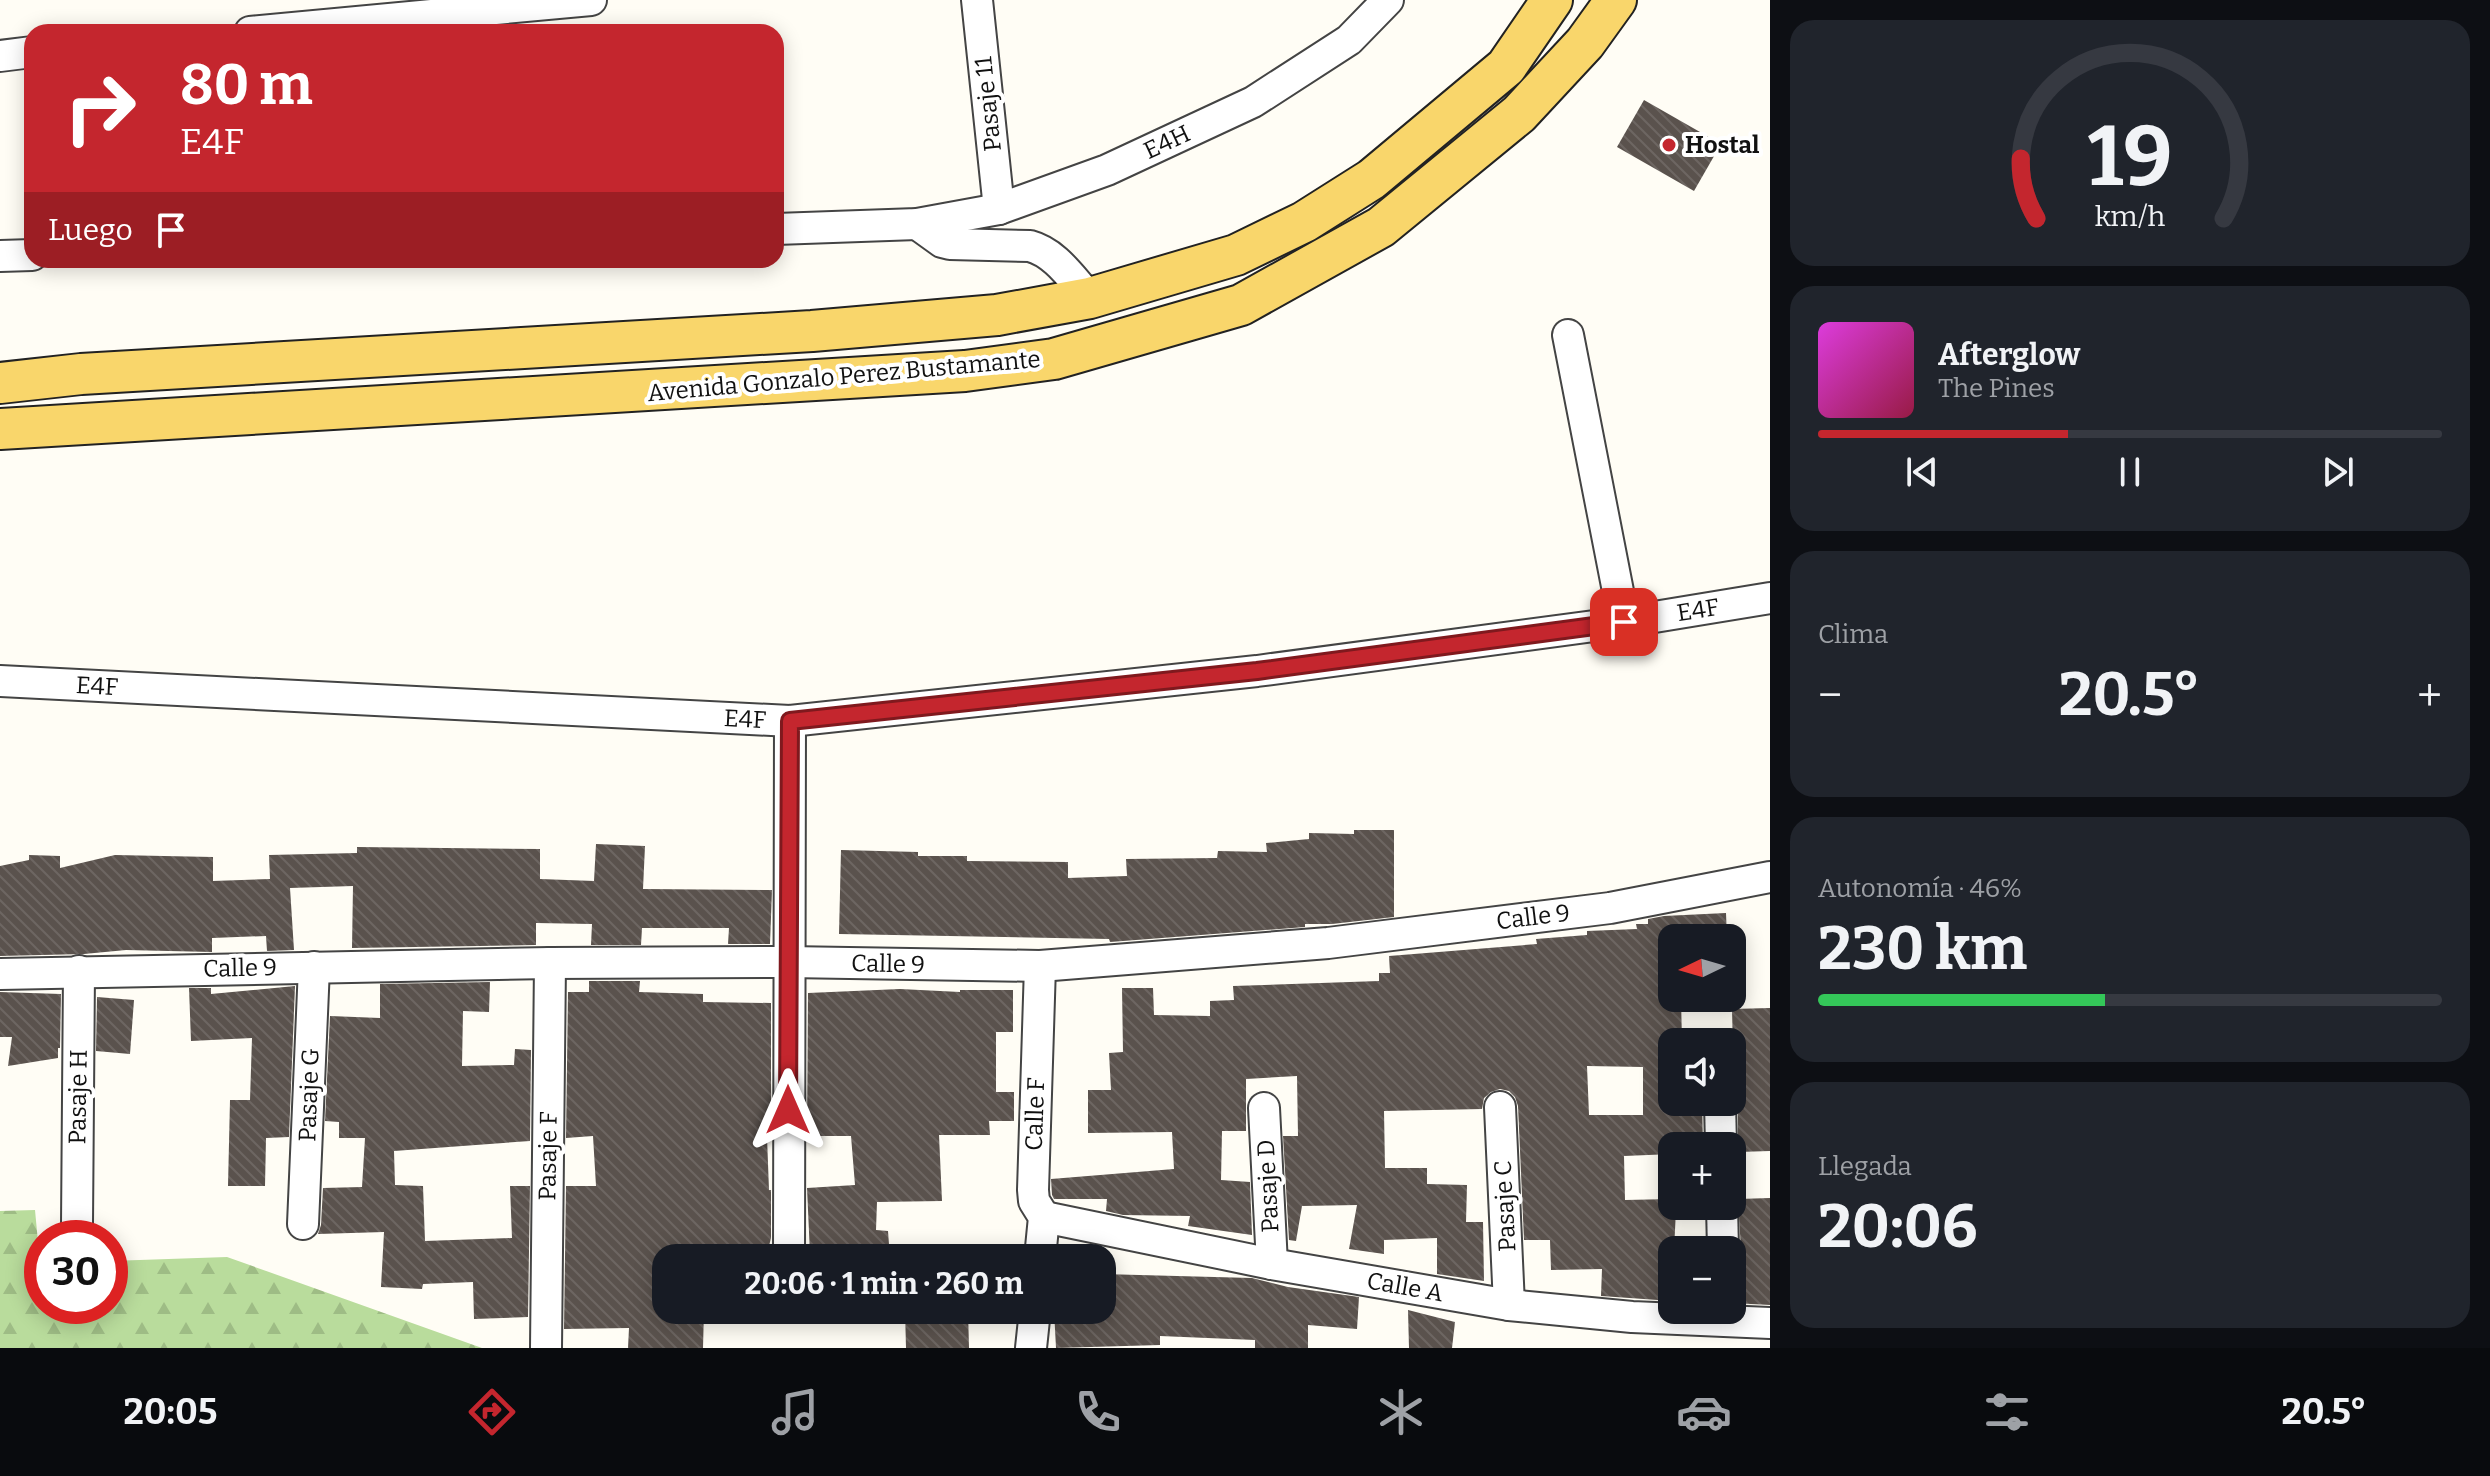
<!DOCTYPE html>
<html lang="es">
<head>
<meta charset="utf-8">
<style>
	:root { --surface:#171b24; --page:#20242c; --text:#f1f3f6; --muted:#9ea1a6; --line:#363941; --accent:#c4262e }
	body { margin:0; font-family:Bitter,serif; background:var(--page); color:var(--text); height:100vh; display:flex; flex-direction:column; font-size:30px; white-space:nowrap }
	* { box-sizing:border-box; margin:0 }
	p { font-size:26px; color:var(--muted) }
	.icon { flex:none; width:44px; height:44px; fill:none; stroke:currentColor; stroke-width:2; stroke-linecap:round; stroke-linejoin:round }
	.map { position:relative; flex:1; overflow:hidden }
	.details { display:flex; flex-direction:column; gap:20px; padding:20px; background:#0d0f14; width:720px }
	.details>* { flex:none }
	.banner { position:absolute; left:24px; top:24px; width:760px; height:244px; border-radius:24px; box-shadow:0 4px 20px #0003; background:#c4262e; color:#fff; overflow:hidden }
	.needle { width:52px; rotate:265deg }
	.controls { position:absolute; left:1658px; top:924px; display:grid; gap:16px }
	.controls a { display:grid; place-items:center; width:88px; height:88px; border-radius:16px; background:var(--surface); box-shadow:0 4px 20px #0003; font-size:40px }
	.speed { position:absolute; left:24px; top:1220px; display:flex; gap:16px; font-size:40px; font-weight:700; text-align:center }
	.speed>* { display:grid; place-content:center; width:104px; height:104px; border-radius:50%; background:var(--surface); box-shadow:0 4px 20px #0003; line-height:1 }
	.speed .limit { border:12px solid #d22; background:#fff; color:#111 }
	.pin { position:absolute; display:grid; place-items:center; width:68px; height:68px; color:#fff; margin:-34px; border-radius:16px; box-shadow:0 4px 12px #0006 }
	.me { position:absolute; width:88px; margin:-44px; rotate:0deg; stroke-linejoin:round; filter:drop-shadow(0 0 6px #0008) }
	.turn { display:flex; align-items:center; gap:28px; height:168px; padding:0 24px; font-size:36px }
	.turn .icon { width:104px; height:104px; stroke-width:2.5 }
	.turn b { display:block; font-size:56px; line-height:68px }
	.then { display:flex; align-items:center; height:76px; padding:0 24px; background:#0003; gap:16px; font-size:30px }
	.big { font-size:60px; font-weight:700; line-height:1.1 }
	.details .card { flex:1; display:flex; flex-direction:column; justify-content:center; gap:12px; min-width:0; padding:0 28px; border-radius:24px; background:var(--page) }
	.details .dial { align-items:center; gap:0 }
	.dial svg { height:208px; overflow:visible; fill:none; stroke:var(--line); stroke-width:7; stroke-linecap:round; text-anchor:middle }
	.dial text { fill:var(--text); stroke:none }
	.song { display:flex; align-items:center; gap:24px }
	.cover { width:96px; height:96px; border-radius:12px; background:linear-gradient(135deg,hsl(300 70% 55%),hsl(340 70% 35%)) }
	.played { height:8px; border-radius:4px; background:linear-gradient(90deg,var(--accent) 40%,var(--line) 40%) }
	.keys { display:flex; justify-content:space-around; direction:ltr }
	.heat { display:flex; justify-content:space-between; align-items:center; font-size:44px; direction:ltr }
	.charge { height:12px; border-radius:6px; background:linear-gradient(90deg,#34c759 46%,var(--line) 0) }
	.trip { position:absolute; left:652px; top:1244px; width:464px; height:80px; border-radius:24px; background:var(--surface); box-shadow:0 4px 20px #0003; font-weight:700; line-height:80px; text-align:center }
	.tabs { display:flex; height:128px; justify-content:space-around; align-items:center; background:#090b0e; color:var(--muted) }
	.tabs .icon { width:56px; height:56px }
	.tabs .active { color:var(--accent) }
	.tabs b { font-size:36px; color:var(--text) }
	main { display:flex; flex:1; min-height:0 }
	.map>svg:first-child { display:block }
	.forest { fill:url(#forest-firs) }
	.building { fill:url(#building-back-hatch); fill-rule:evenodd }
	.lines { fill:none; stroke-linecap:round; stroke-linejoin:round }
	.minor-casing { stroke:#444; stroke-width:34 }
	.major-casing { stroke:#222; stroke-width:44 }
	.minor { stroke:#fff; stroke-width:30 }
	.major { stroke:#f9d66b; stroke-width:40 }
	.route-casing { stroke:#7f191e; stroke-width:20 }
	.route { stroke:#c4262e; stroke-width:14 }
	.poi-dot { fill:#c4262e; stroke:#fff; stroke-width:3 }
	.labels { text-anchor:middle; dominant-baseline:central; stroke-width:8; stroke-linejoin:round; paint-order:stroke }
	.street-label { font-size:24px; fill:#111; stroke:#fff }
	.poi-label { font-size:24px; font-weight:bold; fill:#111; stroke:#fff; text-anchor:start }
</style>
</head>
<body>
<main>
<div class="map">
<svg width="1770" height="1348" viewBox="0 0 1770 1348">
	<defs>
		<pattern id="forest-firs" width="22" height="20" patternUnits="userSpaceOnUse" patternTransform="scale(2)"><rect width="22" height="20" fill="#b9dc9c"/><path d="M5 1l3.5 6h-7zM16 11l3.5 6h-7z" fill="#9ebc85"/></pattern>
		<pattern id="building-back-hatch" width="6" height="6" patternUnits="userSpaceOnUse" patternTransform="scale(2)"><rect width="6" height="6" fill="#5a524d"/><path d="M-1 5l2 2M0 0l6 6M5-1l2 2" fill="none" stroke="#6d6662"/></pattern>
	</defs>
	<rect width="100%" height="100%" fill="#fffdf5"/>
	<polygon class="forest" points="35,1210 38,1242 42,1244 42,1306 110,1306 110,1261 227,1257 482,1348 0,1348 0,1211"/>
	<g class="building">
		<polygon points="1644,100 1721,144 1694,191 1617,147"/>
		<polygon points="1354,830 1394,830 1394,917 1332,924 1305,924 1305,927 1110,942 1109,939 839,934 841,850 918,852 918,856 967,856 967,861 1068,862 1068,878 1127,876 1126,859 1217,858 1218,851 1267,852 1266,843 1309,839 1309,833 1354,834"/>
		<polygon points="596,844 645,846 643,889 772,890 770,944 728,944 729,928 642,928 641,945 591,945 592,924 536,923 536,945 352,948 353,886 290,888 294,950 267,951 266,936 212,938 212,952 126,950 84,954 0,956 0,866 29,860 29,855 60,856 60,868 115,855 213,857 213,881 270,879 269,855 357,853 357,847 540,849 540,879 594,881"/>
		<path d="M1726,913l1,25h-55v60h9l1,44h-10v60h30l1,44h-31v8l-48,2 1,44 47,-1v11h4l-2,40h-2v51l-71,-5 1,-27 -51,1 -1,-30h-26l-6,-134 -3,-9 -6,-6 -9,-2 -9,3 -7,6 -2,11 -98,2 1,57h42v16l40,1 -1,37h17l1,59 -47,-7v-36l-53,2v14l-35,-5 8,-44 -55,1 -6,35 -7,-1 -6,-104h15l-1,-60 -51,3v52h-24l-1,49 29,2 2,53 -64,-9 2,-10 -67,-1 -17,-4 1,-12h-53l-2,-4 -1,-16 123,-10 -2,-37 -84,1v-43h23l-2,-37 14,-1 -1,-64h31l1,27 56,1v-15l24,-1 -1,-14 146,-5v-8h11l-1,-17 148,-12 -1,-5 51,-4v-4l50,-2 -1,-5h12v-5l16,-3zM1587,1066l56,1v48h-54z"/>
		<polygon points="589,981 640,981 639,992 703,994 703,1002 771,1003 771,1137 767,1137 769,1190 771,1190 771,1238 766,1258 666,1258 666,1310 704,1310 703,1348 628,1348 629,1328 564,1329 566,1186 596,1186 593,1136 566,1138 568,992 589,992"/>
		<polygon points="490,982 489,1012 463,1011 462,1066 514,1065 515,1049 531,1050 530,1141 394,1151 395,1185 423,1186 425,1241 512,1238 510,1186 530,1186 528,1317 474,1319 473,1282 423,1284 422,1289 381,1287 384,1232 318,1234 321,1225 323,1188 362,1187 365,1138 339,1138 339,1122 325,1121 330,1016 380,1018 380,984"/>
		<polygon points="295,986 289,1137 266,1138 265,1186 228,1186 230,1100 250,1100 252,1038 191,1041 189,988 211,988 211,994"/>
		<polygon points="900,989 960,992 960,990 1013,990 1013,1032 996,1032 996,1092 1014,1092 1014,1121 989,1121 990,1135 939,1135 942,1201 877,1202 876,1230 888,1231 890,1258 830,1258 830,1253 810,1254 807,1188 855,1185 851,1136 807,1136 808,993"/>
		<polygon points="0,992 61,994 60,1048 58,1048 58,1058 8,1066 12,1037 0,1037"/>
		<polygon points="97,997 134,1000 130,1054 96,1051"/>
		<polygon points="1770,1008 1770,1151 1738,1152 1738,1102 1734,1092 1732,1009"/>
		<polygon points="1770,1198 1770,1305 1732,1303 1732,1265 1738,1259 1741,1250 1738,1199"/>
		<polygon points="1102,1274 1252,1278 1288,1287 1359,1297 1357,1329 1308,1325 1308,1348 1255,1348 1255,1340 1160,1336 1160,1345 1056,1348 1054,1310 1102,1310"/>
		<polygon points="905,1310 968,1310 969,1348 906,1348"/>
		<polygon points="1408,1310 1455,1322 1452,1348 1409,1348"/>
	</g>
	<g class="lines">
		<defs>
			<g id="minor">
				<polyline points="977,0 999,209"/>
				<polyline points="250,32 591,0"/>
				<polyline points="0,56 32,52"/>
				<path d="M917,224l25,18 8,2 80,2c26,7 42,33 60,52"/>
				<polyline points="776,229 917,224 999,209 1107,170 1253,102 1349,40 1388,0"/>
				<polyline points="0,256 32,255"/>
				<polyline points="1568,335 1624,622"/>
				<polyline points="0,681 790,721 1257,671 1624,622 1770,598"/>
				<polyline points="1040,966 1033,1190 1034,1201 1044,1217 1040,1258"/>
				<polyline points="0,974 550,963 788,962 1040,966 1328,943 1610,908 1770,877"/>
				<polyline points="1720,1102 1721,1146"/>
				<polyline points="1500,1107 1509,1305"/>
				<polyline points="1264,1108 1272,1264"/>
				<polyline points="1722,1206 1723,1250"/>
				<polyline points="1044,1217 1272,1264 1509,1305 1632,1317 1770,1323"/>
				<polyline points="77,1224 79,971"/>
				<polyline points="303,1224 314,967"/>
				<polyline points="789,1258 790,721"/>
				<polyline points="546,1348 550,963"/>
				<polyline points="1031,1348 1035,1310"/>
			</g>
			<g id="major">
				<polyline points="0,383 81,374 812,331 997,315 1090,298 1236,255 1304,222 1372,179 1506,67 1552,0"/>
				<polyline points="0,429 965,371 1054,359 1241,305 1381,227 1519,114 1585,43 1616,0"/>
			</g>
		</defs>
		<use href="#minor" class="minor-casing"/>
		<use href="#major" class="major-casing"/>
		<use href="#minor" class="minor"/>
		<use href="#major" class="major"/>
	</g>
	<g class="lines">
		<defs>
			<polyline id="route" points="788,1110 790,721 1257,671 1624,622"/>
		</defs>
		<use href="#route" class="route-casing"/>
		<use href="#route" class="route"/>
	</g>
	<circle class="poi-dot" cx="1669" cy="145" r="8"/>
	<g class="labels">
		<g class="street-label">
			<text transform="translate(988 104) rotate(-96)">Pasaje 11</text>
			<text transform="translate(1167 142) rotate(-25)">E4H</text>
			<text transform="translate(844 376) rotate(-5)">Avenida Gonzalo Perez Bustamante</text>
			<text transform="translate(1698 610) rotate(-9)">E4F</text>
			<text transform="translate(97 686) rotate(3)">E4F</text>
			<text transform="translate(745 719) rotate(3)">E4F</text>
			<text transform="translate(1533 917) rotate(-7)">Calle 9</text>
			<text transform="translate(888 964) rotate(1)">Calle 9</text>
			<text transform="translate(240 968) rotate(-1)">Calle 9</text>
			<text transform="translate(309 1095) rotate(-88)">Pasaje G</text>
			<text transform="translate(78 1097) rotate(-89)">Pasaje H</text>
			<text transform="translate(1035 1114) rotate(-88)">Calle F</text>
			<text transform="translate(548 1156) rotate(-89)">Pasaje F</text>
			<text transform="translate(1268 1186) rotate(-93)">Pasaje D</text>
			<text transform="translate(1505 1206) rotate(-93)">Pasaje C</text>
			<text transform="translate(1405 1287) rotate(10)">Calle A</text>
		</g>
		<g class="poi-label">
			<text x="1685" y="145">Hostal</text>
		</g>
	</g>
</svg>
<div class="controls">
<a><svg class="needle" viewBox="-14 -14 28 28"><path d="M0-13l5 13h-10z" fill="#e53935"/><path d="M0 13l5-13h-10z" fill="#9ea1a6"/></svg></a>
<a><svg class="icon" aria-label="sound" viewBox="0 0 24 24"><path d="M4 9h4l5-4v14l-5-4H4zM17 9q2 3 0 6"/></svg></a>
<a>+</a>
<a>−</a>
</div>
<div class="speed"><div class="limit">30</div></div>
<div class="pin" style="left:1624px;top:622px;background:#d93025"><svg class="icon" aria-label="arrive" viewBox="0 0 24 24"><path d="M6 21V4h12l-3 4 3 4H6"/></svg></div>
<svg class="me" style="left:788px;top:1110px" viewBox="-20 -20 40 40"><path d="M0-17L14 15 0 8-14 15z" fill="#c4262e" stroke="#fff" stroke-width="4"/></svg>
<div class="trip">20:06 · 1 min · 260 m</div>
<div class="banner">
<div class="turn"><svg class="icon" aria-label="right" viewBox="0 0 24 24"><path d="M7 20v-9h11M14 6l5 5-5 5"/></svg><div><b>80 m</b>E4F</div></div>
<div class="then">Luego<svg class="icon" aria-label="arrive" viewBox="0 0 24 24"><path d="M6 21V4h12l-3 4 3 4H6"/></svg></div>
</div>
</div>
<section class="details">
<div class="card dial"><svg viewBox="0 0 100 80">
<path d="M14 69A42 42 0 1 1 86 69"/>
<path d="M14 69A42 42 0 0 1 8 46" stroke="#c4262e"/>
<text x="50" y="56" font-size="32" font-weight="700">19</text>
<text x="50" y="72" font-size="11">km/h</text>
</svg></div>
<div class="card">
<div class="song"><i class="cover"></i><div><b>Afterglow</b><p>The Pines</p></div></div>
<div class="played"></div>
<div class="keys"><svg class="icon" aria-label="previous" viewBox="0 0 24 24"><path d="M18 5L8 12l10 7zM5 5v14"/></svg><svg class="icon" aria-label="pause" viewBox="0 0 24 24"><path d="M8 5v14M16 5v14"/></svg><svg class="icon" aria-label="next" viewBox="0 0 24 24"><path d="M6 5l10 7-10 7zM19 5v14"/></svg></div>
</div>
<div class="card"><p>Clima</p>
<div class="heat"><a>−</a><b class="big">20.5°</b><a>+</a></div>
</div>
<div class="card"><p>Autonomía · 46%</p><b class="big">230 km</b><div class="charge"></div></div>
<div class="card"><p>Llegada</p><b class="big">20:06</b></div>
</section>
</main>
<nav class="tabs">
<b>20:05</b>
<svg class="icon active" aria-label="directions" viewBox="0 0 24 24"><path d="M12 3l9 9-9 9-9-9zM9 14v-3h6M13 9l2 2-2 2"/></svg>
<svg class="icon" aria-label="music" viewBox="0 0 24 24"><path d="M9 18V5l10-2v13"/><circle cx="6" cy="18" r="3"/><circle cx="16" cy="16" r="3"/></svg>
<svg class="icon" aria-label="phone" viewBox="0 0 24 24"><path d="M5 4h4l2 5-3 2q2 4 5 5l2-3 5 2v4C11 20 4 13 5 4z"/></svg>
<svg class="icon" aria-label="climate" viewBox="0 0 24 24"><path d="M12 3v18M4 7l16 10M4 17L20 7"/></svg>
<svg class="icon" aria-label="car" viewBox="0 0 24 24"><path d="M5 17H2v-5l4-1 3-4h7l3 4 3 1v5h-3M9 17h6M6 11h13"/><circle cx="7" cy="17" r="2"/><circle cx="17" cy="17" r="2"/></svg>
<svg class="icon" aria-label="filters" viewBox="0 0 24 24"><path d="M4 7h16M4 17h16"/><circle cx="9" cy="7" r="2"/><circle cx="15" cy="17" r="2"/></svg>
<b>20.5°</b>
</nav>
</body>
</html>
